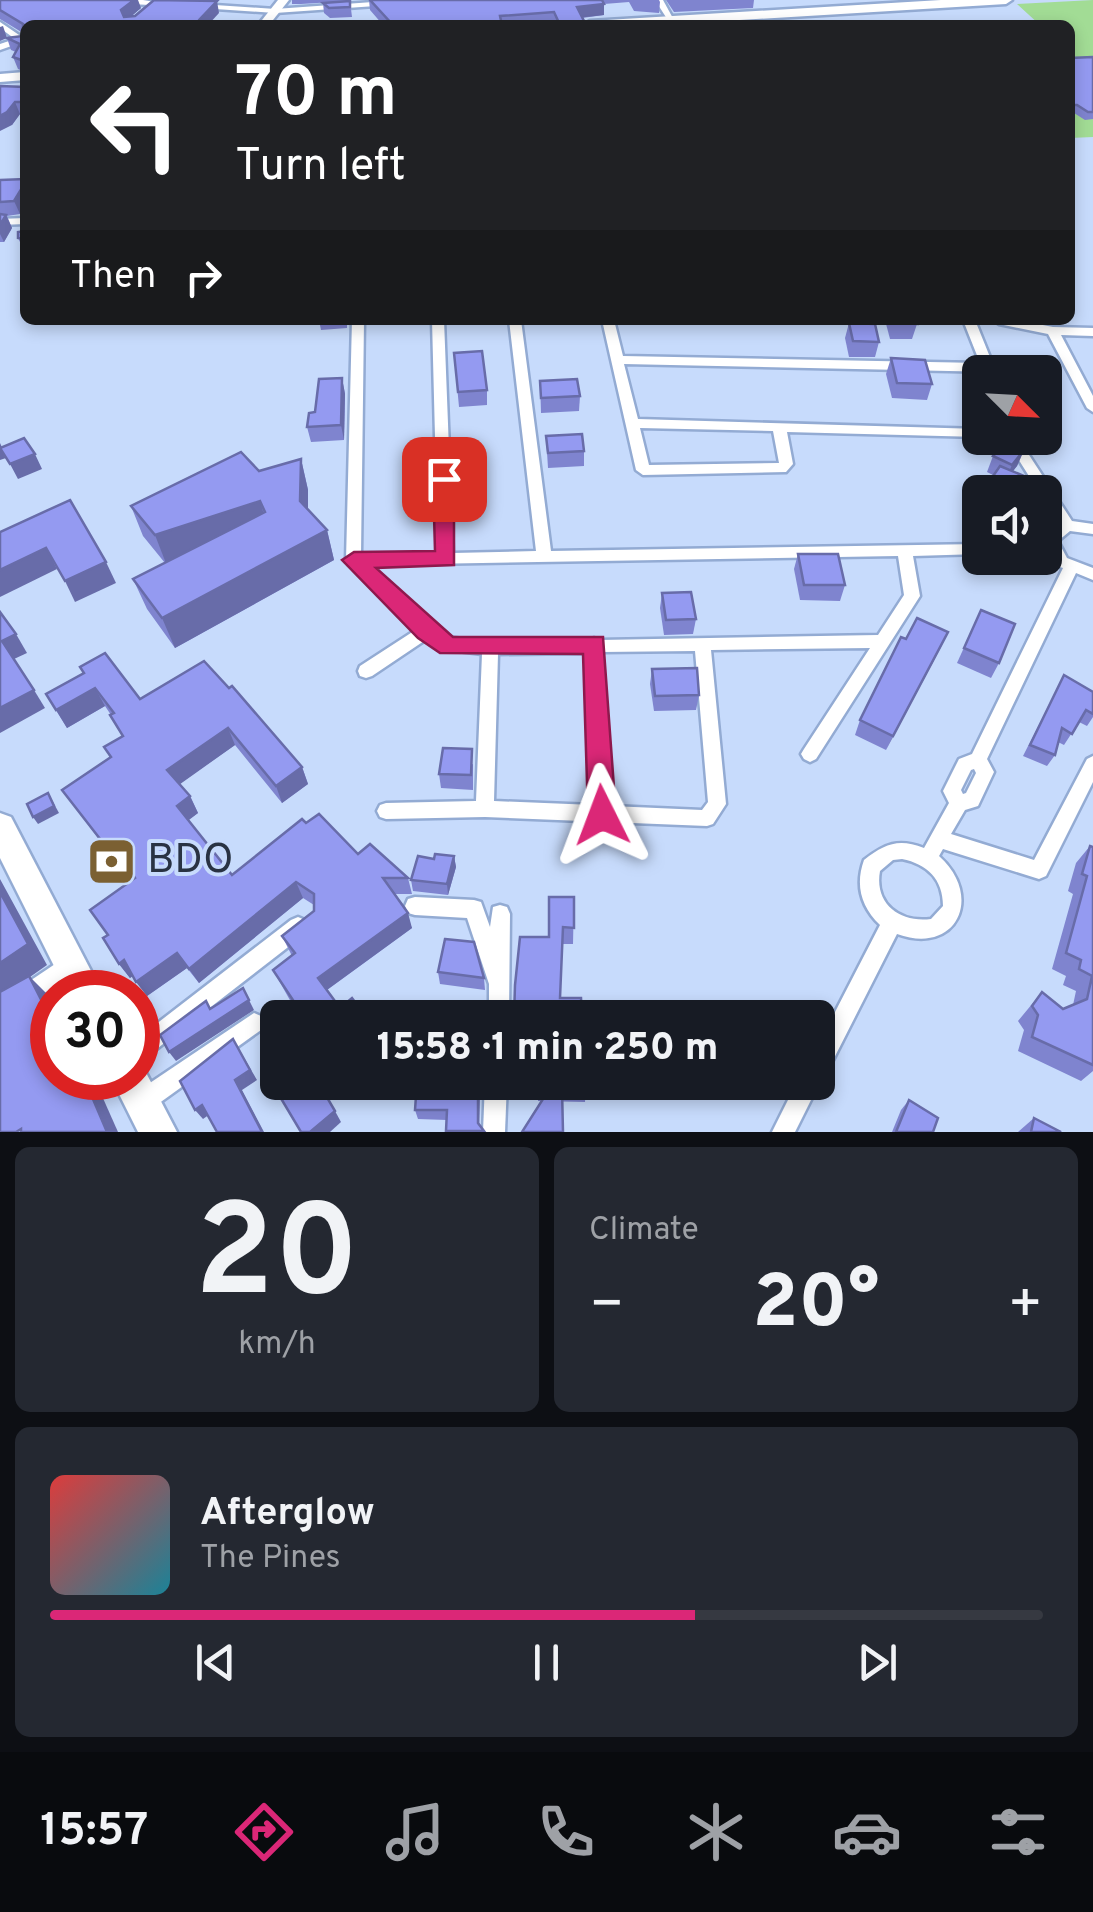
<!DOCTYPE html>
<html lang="en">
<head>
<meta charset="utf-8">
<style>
	:root { --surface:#171b24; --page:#242831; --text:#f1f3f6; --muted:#9ea1a6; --line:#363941; --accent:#db2777 }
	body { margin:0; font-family:Overpass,sans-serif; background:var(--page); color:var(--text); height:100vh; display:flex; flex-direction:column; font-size:38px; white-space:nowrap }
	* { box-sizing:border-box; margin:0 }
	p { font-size:32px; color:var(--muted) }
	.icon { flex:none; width:55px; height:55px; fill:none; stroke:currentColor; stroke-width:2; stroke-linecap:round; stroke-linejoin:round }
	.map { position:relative; height:1132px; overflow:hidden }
	.panel { display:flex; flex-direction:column; gap:15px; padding:15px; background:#0d0f14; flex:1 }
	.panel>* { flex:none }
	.hud { position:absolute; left:20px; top:20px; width:1055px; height:305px; border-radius:15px; box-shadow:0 5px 15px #0003; background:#202124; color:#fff; overflow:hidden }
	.needle { width:65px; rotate:114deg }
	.controls { position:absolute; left:962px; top:355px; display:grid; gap:20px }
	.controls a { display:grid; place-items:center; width:100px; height:100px; border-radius:15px; background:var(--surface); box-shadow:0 5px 15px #0003; font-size:50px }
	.speed { position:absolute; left:30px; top:970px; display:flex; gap:20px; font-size:50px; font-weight:700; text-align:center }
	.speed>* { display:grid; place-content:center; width:130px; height:130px; border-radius:50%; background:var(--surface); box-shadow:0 5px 15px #0003; line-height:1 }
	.speed .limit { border:15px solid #d22; background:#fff; color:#111 }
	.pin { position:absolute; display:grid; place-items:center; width:85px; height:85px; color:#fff; margin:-42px; border-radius:20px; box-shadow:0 5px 15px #0006 }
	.me { position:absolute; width:110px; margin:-55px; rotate:357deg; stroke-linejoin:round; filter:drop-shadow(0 0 8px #0008) }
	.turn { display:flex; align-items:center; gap:35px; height:210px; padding:0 50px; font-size:45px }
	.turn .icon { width:130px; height:130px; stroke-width:2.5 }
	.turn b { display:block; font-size:70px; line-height:85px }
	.then { display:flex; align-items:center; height:95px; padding:0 50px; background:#0003; gap:20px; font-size:38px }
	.big { font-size:75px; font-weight:800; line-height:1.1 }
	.panel .tile { flex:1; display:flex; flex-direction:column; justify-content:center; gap:15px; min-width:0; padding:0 35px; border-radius:15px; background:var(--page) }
	.panel .dial { align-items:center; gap:0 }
	.dial b { font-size:130px; line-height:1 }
	.song { display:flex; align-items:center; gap:30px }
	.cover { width:120px; height:120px; border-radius:15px; background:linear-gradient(135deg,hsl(0 70% 55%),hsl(190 70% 35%)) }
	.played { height:10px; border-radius:5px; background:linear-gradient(90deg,var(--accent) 65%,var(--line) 65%) }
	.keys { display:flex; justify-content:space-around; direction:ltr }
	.heat { display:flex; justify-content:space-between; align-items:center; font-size:55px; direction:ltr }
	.panel .tiles { flex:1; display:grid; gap:15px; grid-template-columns:1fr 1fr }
	.tile:last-child { grid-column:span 2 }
	.trip { position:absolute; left:260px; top:1000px; width:575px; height:100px; border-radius:15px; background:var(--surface); box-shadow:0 5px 15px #0003; font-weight:800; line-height:100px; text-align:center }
	.tab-bar { display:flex; height:160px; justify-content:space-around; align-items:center; background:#090b0e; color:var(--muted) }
	.tab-bar .icon { width:70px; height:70px }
	.tab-bar .current { color:var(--accent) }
	.tab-bar b { font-size:45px; color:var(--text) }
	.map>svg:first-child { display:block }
	.green { fill:#a2dc95 }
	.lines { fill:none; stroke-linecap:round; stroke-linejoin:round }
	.minor-casing { stroke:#93abd3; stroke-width:5 }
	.tertiary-casing { stroke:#93abd3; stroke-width:5 }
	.primary-casing { stroke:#93abd3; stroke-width:5 }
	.trunk-casing { stroke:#93abd3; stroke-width:5 }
	.minor { fill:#fff; fill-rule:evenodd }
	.tertiary { fill:#fff; fill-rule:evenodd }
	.primary { fill:#fff; fill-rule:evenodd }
	.trunk { fill:#fff; fill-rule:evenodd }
	.wall { fill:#7f84cf }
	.shaded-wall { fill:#686ca9 }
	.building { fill:#949af1; stroke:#686ca9; stroke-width:2.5 }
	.route { fill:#db2777; stroke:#8e194d; stroke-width:2.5 }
	.labels { text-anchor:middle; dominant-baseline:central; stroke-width:8; stroke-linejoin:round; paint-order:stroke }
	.near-poi-label { font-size:42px; fill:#293343; stroke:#c7dbfc; text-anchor:start }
</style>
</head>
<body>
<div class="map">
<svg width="1093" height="1132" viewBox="0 0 1093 1132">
	<rect width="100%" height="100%" fill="#c7dbfc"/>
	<polygon class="green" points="1093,0 1093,137 1070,138 1070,64 1081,62 1070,52 1070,25 1040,25 1017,4"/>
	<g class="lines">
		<defs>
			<g id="minor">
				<polygon points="89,0 143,0 161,3 136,25 127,25 150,5 93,2"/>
				<polygon points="655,0 663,0 675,22 669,22"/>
				<polygon points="387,1 391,3 390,5 275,13 200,8 196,6 200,4 275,9"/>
				<polygon points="0,22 25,39 25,45 20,43 0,50 0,44 15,39 0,28"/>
				<polygon points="25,218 25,224 0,225 0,219"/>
				<path d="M352,320h12l-3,234 77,-1 -6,-233h12l9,233 83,-2 -27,-231h12l30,231 429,-7v10l-67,2 7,40 -104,163 -6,3 -6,-3 -3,-5 3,-5 66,-101 -159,2 15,154 -13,20 -6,2 -222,-9 -99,2 -6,-2 -3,-6 3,-6 6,-2 90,-2 6,-147 -40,-5 -15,-10 -55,37 -6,2 -6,-2 -2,-5 2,-5 57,-37 -71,-69zM898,556l6,39 -26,40 -278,5 -6,-2 -6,2 -98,2 -44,-5 -78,-72zM695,651l13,151 -6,8 -91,-4 -9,-154zM586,653l7,152 -99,-4 4,-147z"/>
				<path d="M602,320h12l9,36 357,7 -17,-43h12l21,52 -372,-8 14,55 342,10v8l-193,-5 6,32 -7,8 -143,3 -7,-5zM640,428l133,3 6,32 -130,2z"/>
				<polygon points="993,320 1017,320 1053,327 1093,328 1093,336 1061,335 1093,396 1093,412 1087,408 1048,334 999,324"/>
				<path d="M1005,438h13l54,83 21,3v10l-23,-3 -12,10 9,17 26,10v12l-17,-7 -89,186 7,13 -16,34 -13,4 -14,24 83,26 53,-101 6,-3v26l-47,94 -7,3 -96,-30 -4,7c45,40 18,100 -42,78l-71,140 -8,3 2,5 -25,50h-23l25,-50h21v-37l62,-120c-19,-18 -25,-40 -16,-65 21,-16 34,-22 60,-12l25,-45 -6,-12 16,-32 13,-5 91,-186 -6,-2 -12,-22v-8l14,-12 -14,-22v-10h-6zM974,769l2,4 -10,20 -3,1 -2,-4 10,-20zM902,859c25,5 41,20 41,47l-12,13c-31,4 -57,-15 -51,-48l13,-11z"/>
				<polygon points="415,897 474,900 481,902 490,927 493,907 500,905 507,907 510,914 509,1018 489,1018 489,984 467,918 415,915 408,913 405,906 408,899"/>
				<polygon points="298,917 305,920 308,927 305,934 145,1058 138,1061 138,1038 291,920"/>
				<polygon points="70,954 77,957 80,964 77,971 0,1023 0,1001"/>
				<polygon points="254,1013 261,1016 264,1023 261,1030 151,1109 143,1112 135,1109 132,1101 135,1093"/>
				<polygon points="485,1082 507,1082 505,1132 483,1132"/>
			</g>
			<polygon id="tertiary" points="278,0 289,0 269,25 258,25"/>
			<g id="primary">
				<polygon points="941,0 1012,0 1006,4 657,25 583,25 590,21"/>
				<polygon points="25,72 25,80 0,82 0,74"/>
			</g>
			<g id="trunk">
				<polygon points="0,813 11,817 102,992 67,992 0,858"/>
				<polygon points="138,1064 142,1065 177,1132 138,1132 111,1078 138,1078"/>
			</g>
		</defs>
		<use href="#minor" class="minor-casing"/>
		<use href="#tertiary" class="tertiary-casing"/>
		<use href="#primary" class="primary-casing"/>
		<use href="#trunk" class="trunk-casing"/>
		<use href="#minor" class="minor"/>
		<use href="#tertiary" class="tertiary"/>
		<use href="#primary" class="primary"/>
		<use href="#trunk" class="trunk"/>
	</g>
	<g class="wall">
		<polygon points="0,0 141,8 131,16 219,13 25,25 25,72 18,69 13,57 16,52 11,50 7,38 23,36 23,33 0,19"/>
		<polygon points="292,0 349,0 349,1 301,4 292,4"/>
		<polygon points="369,0 659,0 660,2 659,13 634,11 629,2 604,4 604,15 582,18 586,25 383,25 370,10"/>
		<polygon points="666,0 754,0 753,8 674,12"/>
		<polygon points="350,1 352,17 330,18 324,13 323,3"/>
		<polygon points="1093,57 1093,119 1085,120 1074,113 1070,113 1070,58"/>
		<polygon points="0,86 25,87 25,115 20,114 12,125"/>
		<polygon points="25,179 20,214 7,216 12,228 4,242 0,242 0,180"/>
		<polygon points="25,231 25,252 18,238"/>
		<polygon points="319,320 347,320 347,328 321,330"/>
		<polygon points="885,320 915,320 917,324 912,339 890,339"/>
		<polygon points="849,323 879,342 875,357 849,357 845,338"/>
		<polygon points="454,353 487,390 487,405 459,407"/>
		<polygon points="891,358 932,384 927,400 892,398 886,374"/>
		<polygon points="342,378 345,394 344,440 311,442 307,427 315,412"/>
		<polygon points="540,381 580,396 579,411 541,413"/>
		<polygon points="546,437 584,451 584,466 548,468"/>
		<polygon points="1024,450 1017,466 1013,471 1024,476 1016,492 982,492 993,475 987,472 993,456"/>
		<polygon points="301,459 308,490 308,509 327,530 334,560 175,648 147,609 133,579 165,563 143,536 131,506"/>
		<polygon points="798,554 845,585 840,601 800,600 794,569"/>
		<polygon points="662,593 696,619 693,634 664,635 660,608"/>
		<polygon points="981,610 999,663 991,678 957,663"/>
		<polygon points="948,632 886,750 855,735 860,720 906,639"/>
		<polygon points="204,661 302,767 308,784 282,803 235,745 179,784 190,796 198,813 188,820 232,875 306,823 358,854 408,878 412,894 394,894 412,928 327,990 340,1008 367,1018 296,1017 289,1004 291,1002 273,970 292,956 282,936 314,911 314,905 303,898 199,983 187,968 147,996 133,976 130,978 119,964 108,935 135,878 127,866 122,870 62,790 110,757 104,747 122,736 110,715 111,715 105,706 67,728 46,694 83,673 80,667 140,699"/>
		<polygon points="652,669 699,695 696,710 654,711 650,684"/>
		<polygon points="1064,675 1093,692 1093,717 1087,726 1079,722 1064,745 1058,742 1055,755 1047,766 1023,756"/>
		<polygon points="473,764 473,790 441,788 439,774"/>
		<polygon points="1090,846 1093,847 1093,1071 1081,1081 1018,1051 1024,1030 1018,1021 1042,992 1063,1009 1073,1005 1076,991 1063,985 1066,976 1052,969 1073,894 1068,891 1076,863"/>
		<polygon points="454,856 456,867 448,895 413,891 411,880 434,859"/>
		<polygon points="574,897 573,944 562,944 514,1018 549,937"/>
		<polygon points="438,972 484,978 485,990 440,984"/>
		<polygon points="417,1082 480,1082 479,1125 484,1132 447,1132 447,1120 418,1119 415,1110"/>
		<polygon points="538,1082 586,1089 585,1102 538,1101"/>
		<polygon points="909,1100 933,1132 892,1132 901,1110"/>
		<polygon points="1034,1118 1061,1132 1018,1132"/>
	</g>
	<g class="shaded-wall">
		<polygon points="134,0 138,0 141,8 125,22 121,10"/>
		<polygon points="217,1 219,13 208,25 198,25 199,20"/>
		<polygon points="604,4 604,15 577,18 577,7"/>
		<polygon points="3,26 7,38 0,41 0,27"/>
		<polygon points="15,102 20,114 12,125 0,131 0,116"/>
		<polygon points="25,183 25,205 20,214 14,201"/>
		<polygon points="6,215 12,228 4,242 0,234 0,225"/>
		<polygon points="342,378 345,394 344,440 341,425"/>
		<polygon points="0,443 7,458 0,448 6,458 0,460"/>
		<polygon points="1024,450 1017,466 1005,481 1012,465"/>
		<polygon points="35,454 42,469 18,479 10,464"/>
		<polygon points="301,459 308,490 308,532 300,501"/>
		<polygon points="260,501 269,532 167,566 155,535"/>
		<polygon points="327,530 334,560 175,648 162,618"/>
		<polygon points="46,548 57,569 0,597 0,570"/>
		<polygon points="106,562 116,583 75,602 65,581"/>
		<polygon points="948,632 941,647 886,750 893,736"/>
		<polygon points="16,634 27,653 14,659 2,641"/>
		<polygon points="95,688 105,706 67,728 56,710"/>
		<polygon points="34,690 45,708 0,733 0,708"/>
		<polygon points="228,728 235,745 176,787 167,770"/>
		<polygon points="302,767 308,784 282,803 276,786"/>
		<polygon points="48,793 59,813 38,824 33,817"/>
		<polygon points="190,796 198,813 185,823 177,806"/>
		<polygon points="116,849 127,866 122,870 111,853"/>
		<polygon points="454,856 456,867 448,895 447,884"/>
		<polygon points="0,879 47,965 30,977 48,995 52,1005 52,1021 0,996"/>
		<polygon points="296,882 303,898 199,983 189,969"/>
		<polygon points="408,913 412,928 324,992 318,978"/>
		<polygon points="177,953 187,968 147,996 136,982"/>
		<polygon points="124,960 135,974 130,978 119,964"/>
		<polygon points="249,1000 254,1010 176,1061 169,1052"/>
		<polygon points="233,1039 257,1080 242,1090 264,1132 262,1132 235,1080"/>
		<polygon points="84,1078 94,1078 118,1132 107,1132"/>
		<polygon points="318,1082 339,1082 324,1094"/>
		<polygon points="478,1082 480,1082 479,1132 478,1123"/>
		<polygon points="202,1105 210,1114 203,1119 195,1110"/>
		<polygon points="335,1111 341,1122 330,1132 310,1132"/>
	</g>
	<g class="building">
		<polygon points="0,0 134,0 121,10 124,17 135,16 154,0 217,1 199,20 198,25 25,25 24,61 13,57 20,44 7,38 23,36 23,24 0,10"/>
		<polygon points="370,0 602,0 604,4 577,7 586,25 560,25 554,12 500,16 502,25 393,25"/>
		<polygon points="350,1 350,7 329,8 323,3"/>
		<polygon points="1093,57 1093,112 1088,112 1077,105 1070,105 1070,58"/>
		<polygon points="0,86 25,87 25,102 15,102 7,112 0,116"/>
		<polygon points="25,179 25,183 14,201 0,202 0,180"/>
		<polygon points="0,214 6,215 0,225"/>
		<polygon points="25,231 25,239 18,238 18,232"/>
		<polygon points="893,320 915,320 917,324 894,323"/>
		<polygon points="849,323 875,324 879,342 853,341"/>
		<polygon points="482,351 487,390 458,392 454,353"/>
		<polygon points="891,358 925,360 932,384 897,383"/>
		<polygon points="342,378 341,425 307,427 309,413 315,412 319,379"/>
		<polygon points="577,379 580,396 541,398 540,381"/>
		<polygon points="582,434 584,451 548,453 546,436"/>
		<polygon points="24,438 35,454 10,464 0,448"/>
		<polygon points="1006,442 1024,450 1012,465 993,456"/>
		<polygon points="241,452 259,471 301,459 300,501 327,530 162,618 133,579 265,512 260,501 155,535 131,506"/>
		<polygon points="1000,466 1024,476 1011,492 992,492 984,489"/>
		<polygon points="70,500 106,562 65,581 46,548 0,570 0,532"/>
		<polygon points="798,554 838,554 845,585 804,585"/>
		<polygon points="691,592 696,619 666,620 662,593"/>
		<polygon points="981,610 1015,624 999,663 964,648"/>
		<polygon points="0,612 16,634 2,641 34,690 0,708"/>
		<polygon points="917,618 948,632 893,736 860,720 901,637 906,639"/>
		<polygon points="105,653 140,699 204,661 229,688 232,686 302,767 276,786 228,728 167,770 190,796 177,806 232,875 302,819 306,823 319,814 358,854 370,844 408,878 383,878 408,913 318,978 340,1008 352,998 367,1018 297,1018 289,1004 293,1000 273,970 295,953 282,936 314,911 314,894 296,882 189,969 177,953 136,982 124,960 119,964 103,938 108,935 90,910 135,878 116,849 111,853 62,790 111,757 104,747 123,736 110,715 114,713 95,688 56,710 46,694 84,673 80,667"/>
		<polygon points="697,668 699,695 655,696 652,669"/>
		<polygon points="1064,675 1093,692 1093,714 1086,710 1072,734 1062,728 1055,755 1030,745"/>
		<polygon points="443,748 472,749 471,775 439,774"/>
		<polygon points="48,793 54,806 33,817 27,804"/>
		<polygon points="1090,846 1093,847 1093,1065 1032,1037 1038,1015 1032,1006 1042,992 1063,1009 1087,999 1092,976 1079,969 1081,960 1066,953 1087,876 1082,874"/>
		<polygon points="435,854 454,856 447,884 411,880 418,856 434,859"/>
		<polygon points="0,892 28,944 0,963"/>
		<polygon points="549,897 574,897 574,928 563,927 560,998 581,998 582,1018 514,1018 515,985 520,937 549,937"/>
		<polygon points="445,939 474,942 484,978 438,972"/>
		<polygon points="29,976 52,1021 52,1078 84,1078 107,1132 21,1132 21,1129 16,1132 0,1132 0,992"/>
		<polygon points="243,988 249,1000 169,1052 160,1035 206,1001 210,1009"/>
		<polygon points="233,1039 250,1070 235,1080 262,1132 217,1132 202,1105 195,1110 180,1081"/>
		<polygon points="278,1074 278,1082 318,1082 335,1111 310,1132 301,1132 270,1080"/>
		<polygon points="417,1082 478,1082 478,1123 484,1131 446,1131 447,1110 415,1110"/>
		<polygon points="538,1082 586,1082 586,1089 562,1088 563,1132 522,1132 550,1088 538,1088"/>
		<polygon points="909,1100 938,1118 933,1132 896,1132"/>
		<polygon points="1034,1118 1061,1132 1031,1132"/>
	</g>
	<polygon class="route" points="444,472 454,479 454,565 376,568 453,637 603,637 616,815 612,824 602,828 592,824 588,815 583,654 440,653 418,638 342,560 354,552 435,551 433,479"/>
	<defs>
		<symbol id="bank-square" viewBox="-11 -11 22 22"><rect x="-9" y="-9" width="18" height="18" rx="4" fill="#7b6032" stroke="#c7dbfc"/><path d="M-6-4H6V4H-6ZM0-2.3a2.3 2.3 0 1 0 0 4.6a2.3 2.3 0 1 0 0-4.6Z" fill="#fff"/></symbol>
	</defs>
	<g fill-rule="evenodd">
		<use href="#bank-square" x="84" y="834" width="55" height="55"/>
	</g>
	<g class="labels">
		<g class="near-poi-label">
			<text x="147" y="861">BDO</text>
		</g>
	</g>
</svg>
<div class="controls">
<a><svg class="needle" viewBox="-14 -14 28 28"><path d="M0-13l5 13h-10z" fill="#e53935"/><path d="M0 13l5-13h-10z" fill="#9ea1a6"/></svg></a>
<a><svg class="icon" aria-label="sound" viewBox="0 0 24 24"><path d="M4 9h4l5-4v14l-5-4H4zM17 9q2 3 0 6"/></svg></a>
</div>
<div class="speed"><div class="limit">30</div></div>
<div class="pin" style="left:444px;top:479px;background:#d93025"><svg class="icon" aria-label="arrive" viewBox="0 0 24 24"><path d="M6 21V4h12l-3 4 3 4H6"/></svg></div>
<svg class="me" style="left:602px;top:815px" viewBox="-20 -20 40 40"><path d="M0-17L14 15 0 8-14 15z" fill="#db2777" stroke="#fff" stroke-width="4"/></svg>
<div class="trip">15:58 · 1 min · 250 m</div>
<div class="hud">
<div class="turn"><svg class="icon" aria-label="left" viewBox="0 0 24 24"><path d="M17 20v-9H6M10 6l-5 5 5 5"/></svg><div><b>70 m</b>Turn left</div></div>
<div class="then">Then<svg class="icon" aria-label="right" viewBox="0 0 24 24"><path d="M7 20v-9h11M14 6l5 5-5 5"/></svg></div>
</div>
</div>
<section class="panel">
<div class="tiles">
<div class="tile dial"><b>20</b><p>km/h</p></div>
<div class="tile"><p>Climate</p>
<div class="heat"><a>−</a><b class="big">20°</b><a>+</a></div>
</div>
<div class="tile">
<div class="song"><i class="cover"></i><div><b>Afterglow</b><p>The Pines</p></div></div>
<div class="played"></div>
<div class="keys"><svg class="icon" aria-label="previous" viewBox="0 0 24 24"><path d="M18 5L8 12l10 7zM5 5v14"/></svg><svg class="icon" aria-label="pause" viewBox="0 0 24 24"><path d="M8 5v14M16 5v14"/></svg><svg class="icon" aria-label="next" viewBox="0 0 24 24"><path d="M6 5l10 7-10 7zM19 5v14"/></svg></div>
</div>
</div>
</section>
<nav class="tab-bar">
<b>15:57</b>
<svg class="icon current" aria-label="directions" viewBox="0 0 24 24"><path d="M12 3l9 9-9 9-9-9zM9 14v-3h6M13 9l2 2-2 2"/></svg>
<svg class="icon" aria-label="music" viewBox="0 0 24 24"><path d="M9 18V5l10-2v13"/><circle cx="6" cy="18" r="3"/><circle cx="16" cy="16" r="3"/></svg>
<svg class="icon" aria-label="phone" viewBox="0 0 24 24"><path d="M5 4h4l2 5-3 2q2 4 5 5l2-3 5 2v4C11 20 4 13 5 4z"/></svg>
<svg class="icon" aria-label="climate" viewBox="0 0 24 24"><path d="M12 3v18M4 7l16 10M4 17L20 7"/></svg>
<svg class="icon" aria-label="car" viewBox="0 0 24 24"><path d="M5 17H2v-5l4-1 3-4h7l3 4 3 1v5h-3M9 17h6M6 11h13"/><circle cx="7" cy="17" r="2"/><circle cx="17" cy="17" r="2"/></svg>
<svg class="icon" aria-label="filters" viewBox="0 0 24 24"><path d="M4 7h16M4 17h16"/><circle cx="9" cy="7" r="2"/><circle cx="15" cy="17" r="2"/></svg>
</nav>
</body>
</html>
